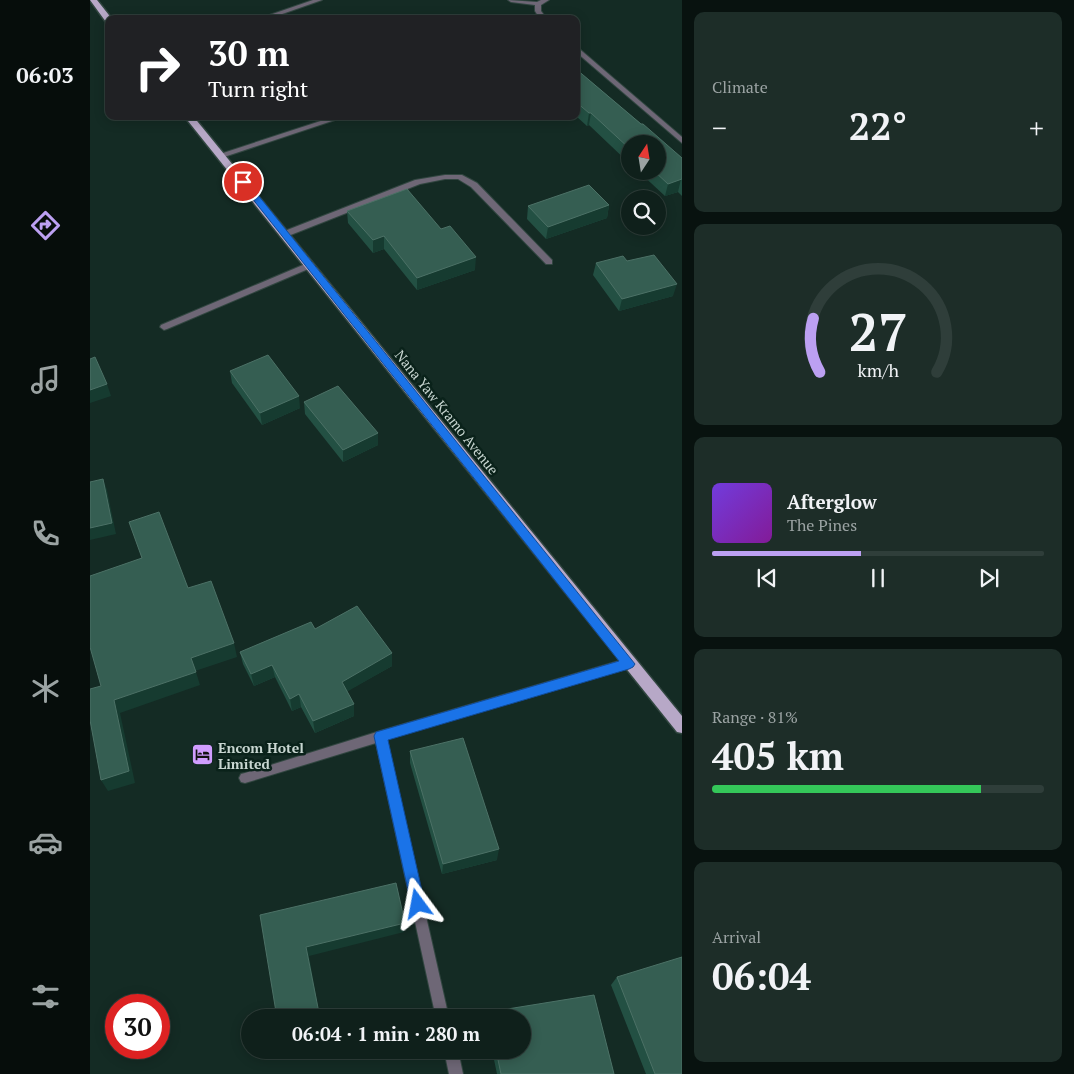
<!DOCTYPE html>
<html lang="en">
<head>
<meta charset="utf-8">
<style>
	:root { --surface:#0f201b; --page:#1d2d28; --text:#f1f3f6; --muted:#9ba3a3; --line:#2f3e3a; --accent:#bca0f2 }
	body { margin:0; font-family:"PT Serif",serif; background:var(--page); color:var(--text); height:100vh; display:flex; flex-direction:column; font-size:19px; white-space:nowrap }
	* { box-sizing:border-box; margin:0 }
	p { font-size:16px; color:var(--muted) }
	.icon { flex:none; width:28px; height:28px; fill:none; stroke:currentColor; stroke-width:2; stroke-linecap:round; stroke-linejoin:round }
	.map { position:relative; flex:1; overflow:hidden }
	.drawer { display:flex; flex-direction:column; gap:12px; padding:12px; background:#08120f; width:392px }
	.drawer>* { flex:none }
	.banner { position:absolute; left:15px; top:15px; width:475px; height:105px; border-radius:10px; box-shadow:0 2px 12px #0003,0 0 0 1px var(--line); background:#202124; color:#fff; overflow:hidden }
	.needle { width:32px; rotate:12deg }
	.tools { position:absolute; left:531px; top:135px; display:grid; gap:10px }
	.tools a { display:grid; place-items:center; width:45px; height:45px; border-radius:50%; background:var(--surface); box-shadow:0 2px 12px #0003,0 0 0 1px var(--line); font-size:25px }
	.speed { position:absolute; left:15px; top:994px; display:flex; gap:10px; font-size:25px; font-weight:700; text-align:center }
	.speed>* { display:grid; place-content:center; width:65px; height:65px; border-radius:50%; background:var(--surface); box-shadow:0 2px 12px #0003,0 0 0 1px var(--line); line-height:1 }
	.speed .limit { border:8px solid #d22; background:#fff; color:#111 }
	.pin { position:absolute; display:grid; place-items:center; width:42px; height:42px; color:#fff; margin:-21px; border:2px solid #fff; border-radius:50%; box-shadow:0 1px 5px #0007 }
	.me { position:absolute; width:55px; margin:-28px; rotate:347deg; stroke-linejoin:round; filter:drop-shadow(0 0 4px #0008) }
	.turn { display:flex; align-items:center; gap:18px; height:105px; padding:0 20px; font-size:22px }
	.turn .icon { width:65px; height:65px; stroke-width:2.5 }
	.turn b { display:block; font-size:35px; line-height:42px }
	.big { font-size:38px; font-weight:700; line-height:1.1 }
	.drawer .widget { flex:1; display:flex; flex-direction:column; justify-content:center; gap:8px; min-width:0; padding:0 18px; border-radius:10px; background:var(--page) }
	.drawer .dial { align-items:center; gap:0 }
	.dial svg { height:130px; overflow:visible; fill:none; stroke:var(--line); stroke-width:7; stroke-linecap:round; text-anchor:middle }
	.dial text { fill:var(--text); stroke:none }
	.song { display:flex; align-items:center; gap:15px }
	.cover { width:60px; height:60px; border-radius:8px; background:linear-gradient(135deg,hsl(260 70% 55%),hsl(290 70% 35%)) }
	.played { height:5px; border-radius:2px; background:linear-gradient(90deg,var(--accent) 45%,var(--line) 45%) }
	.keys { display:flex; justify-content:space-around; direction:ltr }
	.heat { display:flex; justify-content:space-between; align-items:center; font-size:28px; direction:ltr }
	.charge { height:8px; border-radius:4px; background:linear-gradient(90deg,#34c759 81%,var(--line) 0) }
	.trip { position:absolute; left:151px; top:1009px; width:290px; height:50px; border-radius:25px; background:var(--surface); box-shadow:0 2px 12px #0003,0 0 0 1px var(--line); font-weight:700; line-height:50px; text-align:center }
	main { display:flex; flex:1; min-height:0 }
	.tabs { display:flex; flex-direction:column; width:90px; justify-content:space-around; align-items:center; background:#060d0b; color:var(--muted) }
	.tabs .icon { width:35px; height:35px }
	.tabs .on { color:var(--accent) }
	.tabs b { font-size:22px; color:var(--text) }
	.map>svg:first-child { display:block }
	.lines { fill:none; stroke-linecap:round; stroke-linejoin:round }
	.street-casing { stroke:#314640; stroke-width:2 }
	.primary-casing { stroke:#314640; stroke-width:3 }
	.street { fill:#6e6776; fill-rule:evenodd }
	.primary { fill:#b7a8c7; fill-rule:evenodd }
	.wall { fill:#235043 }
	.shaded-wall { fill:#163b30 }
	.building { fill:#355e52; stroke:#4c7166 }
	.route { fill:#1a73e8; stroke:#114b97 }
	.labels { text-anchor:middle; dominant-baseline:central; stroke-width:5; stroke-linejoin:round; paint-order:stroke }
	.street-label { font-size:14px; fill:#c8d6d1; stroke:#0a221a }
	.poi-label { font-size:14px; font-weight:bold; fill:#c8d6d1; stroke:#0a221a; text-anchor:start }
</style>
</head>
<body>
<main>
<nav class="tabs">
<b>06:03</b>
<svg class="icon on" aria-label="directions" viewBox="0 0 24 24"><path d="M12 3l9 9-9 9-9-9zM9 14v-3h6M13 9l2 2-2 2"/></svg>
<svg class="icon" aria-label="music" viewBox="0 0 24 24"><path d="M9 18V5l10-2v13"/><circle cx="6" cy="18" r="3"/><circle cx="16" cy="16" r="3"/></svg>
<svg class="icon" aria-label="phone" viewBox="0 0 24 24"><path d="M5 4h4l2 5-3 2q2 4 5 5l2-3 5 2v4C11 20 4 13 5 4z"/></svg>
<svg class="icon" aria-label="climate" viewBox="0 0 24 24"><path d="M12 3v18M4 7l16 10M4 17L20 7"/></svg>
<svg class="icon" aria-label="car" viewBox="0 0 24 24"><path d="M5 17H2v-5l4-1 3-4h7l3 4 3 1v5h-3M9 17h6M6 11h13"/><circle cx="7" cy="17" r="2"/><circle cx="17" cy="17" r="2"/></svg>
<svg class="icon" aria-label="filters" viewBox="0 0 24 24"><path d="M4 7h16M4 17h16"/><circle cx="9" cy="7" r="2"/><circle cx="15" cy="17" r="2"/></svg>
</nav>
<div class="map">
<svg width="592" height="1074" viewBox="0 0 592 1074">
	<rect width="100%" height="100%" fill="#142b24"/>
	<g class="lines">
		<defs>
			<g id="street">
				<polygon points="223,0 232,0 178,19 168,19"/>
				<polygon points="418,0 447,2 451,0 459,0 451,5 451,11 457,19 450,19 445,11 445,5 421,2"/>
				<polygon points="486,46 592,137 592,143 486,52"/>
				<polygon points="246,116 257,116 134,157 128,157 127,155"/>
				<polygon points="355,175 372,175 387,183 462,260 462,264 456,264 381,187 368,179 355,179 330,184 198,236 195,237 191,234 192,232 325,180"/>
				<polygon points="220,262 224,265 223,267 77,329 74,330 70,327 71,325"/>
				<polygon points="539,658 543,660 544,663 543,666 539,668 296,739 359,1018 346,1018 286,743 155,783 151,782 149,778 151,774 155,773 290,731"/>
				<polygon points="354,1050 368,1050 373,1074 359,1074"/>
			</g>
			<g id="primary">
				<polygon points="0,0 7,0 22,19 19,19 19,22 16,22"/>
				<polygon points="94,116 103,116 592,716 592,733 587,732"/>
			</g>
		</defs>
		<use href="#street" class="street-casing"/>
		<use href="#primary" class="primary-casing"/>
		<use href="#street" class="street"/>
		<use href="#primary" class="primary"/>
	</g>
	<g class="wall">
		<polygon points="486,69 592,158 592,196 588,192 575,196 548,171 568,171 540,144 540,164 499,125 497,126 486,116"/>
		<polygon points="519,205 517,218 456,239 437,219 438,206"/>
		<polygon points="257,211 385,270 327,290 294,249 283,253 258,223"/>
		<polygon points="506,263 583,296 529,311 503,275"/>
		<polygon points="140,371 210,408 172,425 142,383"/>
		<polygon points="214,402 288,433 288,445 253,462 215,414"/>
		<polygon points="150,652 302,666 257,691 264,716 225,733 211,707 202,711 185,677 164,686 153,664"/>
		<polygon points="320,751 407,860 352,874 320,763"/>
		<polygon points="527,977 592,1074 556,1074 521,985"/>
		<polygon points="504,995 524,1074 407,1074 402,1050 432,1050 432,1018 397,1018 399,1012"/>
	</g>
	<g class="shaded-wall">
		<polygon points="499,113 501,113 499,125 497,126"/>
		<polygon points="591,179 588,192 575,196 578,184"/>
		<polygon points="519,205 517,218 456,239 458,227"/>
		<polygon points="294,236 294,249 283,253 283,240"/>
		<polygon points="386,257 385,270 327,290 327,278"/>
		<polygon points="587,284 583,296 529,311 532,299"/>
		<polygon points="17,384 21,396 0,403 0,390"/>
		<polygon points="209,396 210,408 172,425 170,413"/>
		<polygon points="288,433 288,445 253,462 253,450"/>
		<polygon points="13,479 17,490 26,534 0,540 0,528"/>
		<polygon points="144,643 147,657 105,671 101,658"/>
		<polygon points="302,653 302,666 253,694 252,682"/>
		<polygon points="182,665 185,677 164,686 161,674"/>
		<polygon points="106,672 110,685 30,713 45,783 18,791 11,780 24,700"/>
		<polygon points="209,694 211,707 202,711 200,699"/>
		<polygon points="264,704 264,716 225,733 223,721"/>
		<polygon points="409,849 407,860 352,874 353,864"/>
		<polygon points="315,923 314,932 219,956 230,1018 216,947"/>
	</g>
	<g class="building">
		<polygon points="486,69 551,124 553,124 592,158 592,179 578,184 564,171 568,171 568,144 540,144 540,149 501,113 499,113 486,102"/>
		<polygon points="499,185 519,205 458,227 438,206"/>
		<polygon points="317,189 351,229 360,226 386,257 327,278 294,236 283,240 257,211"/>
		<polygon points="564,255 587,284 532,299 506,263 533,256 537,261"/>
		<polygon points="178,355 209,396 170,413 140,371"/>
		<polygon points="5,357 17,384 0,390 0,359"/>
		<polygon points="248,386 288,433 253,450 214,402"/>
		<polygon points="13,479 22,523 0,528 0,482"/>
		<polygon points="69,512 98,588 121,581 144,643 101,658 106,672 24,700 39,771 11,780 0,720 0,689 11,686 0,647 0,576 52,558 39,522"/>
		<polygon points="267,606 302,653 252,682 264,704 223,721 209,694 200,699 182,665 161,674 150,652 221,622 225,629"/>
		<polygon points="373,738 409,849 353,864 320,751"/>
		<polygon points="306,883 315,923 216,947 230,1018 187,1018 170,915"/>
		<polygon points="592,957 592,1074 565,1074 527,977"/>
		<polygon points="504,995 524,1074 411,1074 406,1050 432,1050 432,1018 400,1018 399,1012"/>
	</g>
	<polygon class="route" points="153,179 156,180 545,664 543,667 539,669 298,740 335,904 333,909 328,911 323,909 321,904 284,736 286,732 529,661 150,183 148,182"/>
	<defs>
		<symbol id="hotel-square" viewBox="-11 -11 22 22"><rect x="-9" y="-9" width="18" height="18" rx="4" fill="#d09dfe" stroke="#0a221a"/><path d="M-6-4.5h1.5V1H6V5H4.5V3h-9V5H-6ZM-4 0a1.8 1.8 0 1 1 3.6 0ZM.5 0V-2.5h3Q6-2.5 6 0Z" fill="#111"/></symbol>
	</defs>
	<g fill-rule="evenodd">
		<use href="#hotel-square" x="100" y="742" width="25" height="25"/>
	</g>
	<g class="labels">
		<g class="street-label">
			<text transform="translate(357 412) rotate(51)">Nana Yaw Kramo Avenue</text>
		</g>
		<g class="poi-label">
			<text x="128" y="747">Encom Hotel<tspan x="128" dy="16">Limited</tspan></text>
		</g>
	</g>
</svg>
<div class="tools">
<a><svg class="needle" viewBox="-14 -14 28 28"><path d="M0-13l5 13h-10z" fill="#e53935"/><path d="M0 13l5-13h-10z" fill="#9ba3a3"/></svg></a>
<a><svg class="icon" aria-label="search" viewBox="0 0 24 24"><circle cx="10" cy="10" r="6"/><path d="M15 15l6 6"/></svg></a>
</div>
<div class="speed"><div class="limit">30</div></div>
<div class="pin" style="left:153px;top:182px;background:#d93025"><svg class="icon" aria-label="arrive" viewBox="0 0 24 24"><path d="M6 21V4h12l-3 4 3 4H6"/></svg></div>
<svg class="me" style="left:328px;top:904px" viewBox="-20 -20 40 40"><path d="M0-17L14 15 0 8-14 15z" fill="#1a73e8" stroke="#fff" stroke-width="4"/></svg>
<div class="trip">06:04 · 1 min · 280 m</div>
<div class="banner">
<div class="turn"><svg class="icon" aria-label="right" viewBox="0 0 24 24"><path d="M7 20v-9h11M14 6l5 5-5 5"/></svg><div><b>30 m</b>Turn right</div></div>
</div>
</div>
<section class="drawer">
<div class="widget"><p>Climate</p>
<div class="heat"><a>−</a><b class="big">22°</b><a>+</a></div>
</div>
<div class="widget dial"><svg viewBox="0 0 100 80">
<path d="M14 69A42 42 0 1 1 86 69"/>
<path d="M14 69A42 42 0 0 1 10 36" stroke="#bca0f2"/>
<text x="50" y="56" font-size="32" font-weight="700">27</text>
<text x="50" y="72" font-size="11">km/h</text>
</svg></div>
<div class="widget">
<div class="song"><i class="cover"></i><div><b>Afterglow</b><p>The Pines</p></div></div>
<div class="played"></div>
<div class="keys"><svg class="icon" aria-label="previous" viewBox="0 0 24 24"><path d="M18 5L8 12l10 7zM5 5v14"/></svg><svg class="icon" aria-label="pause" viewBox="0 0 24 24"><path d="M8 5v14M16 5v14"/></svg><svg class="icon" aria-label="next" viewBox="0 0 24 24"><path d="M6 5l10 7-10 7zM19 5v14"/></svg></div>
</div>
<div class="widget"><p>Range · 81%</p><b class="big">405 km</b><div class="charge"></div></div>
<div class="widget"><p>Arrival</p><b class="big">06:04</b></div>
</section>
</main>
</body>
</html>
